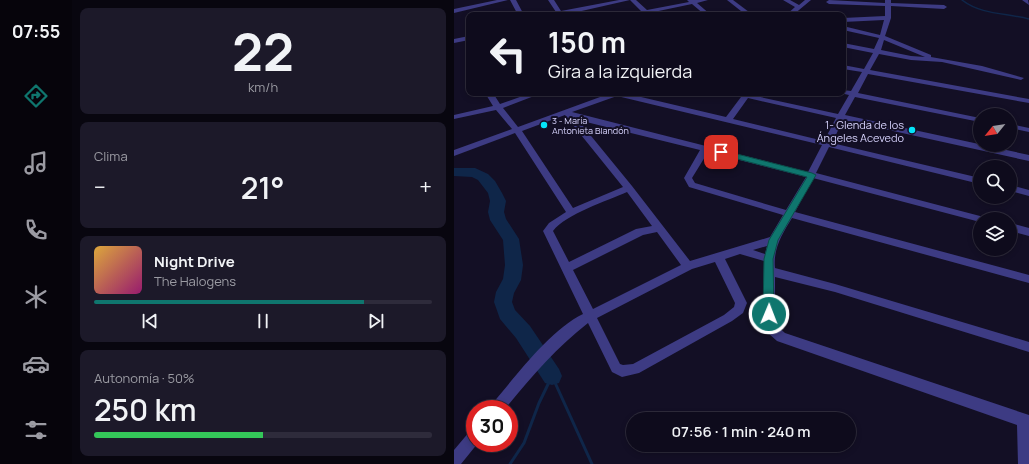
<!DOCTYPE html>
<html lang="es">
<head>
<meta charset="utf-8">
<style>
	:root { --surface:#0e0b1c; --page:#1c1929; --text:#f1f3f6; --muted:#9b9ba3; --line:#2e2b3b; --accent:#0f766e }
	body { margin:0; font-family:Manrope,sans-serif; background:var(--page); color:var(--text); height:100vh; display:flex; flex-direction:column; font-size:15px; white-space:nowrap }
	* { box-sizing:border-box; margin:0 }
	p { font-size:13px; color:var(--muted) }
	.icon { flex:none; width:22px; height:22px; fill:none; stroke:currentColor; stroke-width:2; stroke-linecap:round; stroke-linejoin:round }
	.map { position:relative; flex:1; overflow:hidden }
	.details { display:flex; flex-direction:column; gap:8px; padding:8px; background:#08060f; width:382px }
	.details>* { flex:none }
	.guide { position:absolute; left:12px; top:12px; width:380px; height:84px; border-radius:8px; box-shadow:0 2px 6px #0003,0 0 0 1px var(--line); background:#0e0b1c; color:var(--text); overflow:hidden }
	.needle { width:26px; rotate:240deg }
	.buttons { position:absolute; left:519px; top:108px; display:grid; gap:8px }
	.buttons a { display:grid; place-items:center; width:44px; height:44px; border-radius:50%; background:var(--surface); box-shadow:0 2px 6px #0003,0 0 0 1px var(--line); font-size:20px }
	.speed { position:absolute; left:12px; top:400px; display:flex; gap:8px; font-size:20px; font-weight:700; text-align:center }
	.speed>* { display:grid; place-content:center; width:52px; height:52px; border-radius:50%; background:var(--surface); box-shadow:0 2px 6px #0003,0 0 0 1px var(--line); line-height:1 }
	.speed .limit { border:6px solid #d22; background:#fff; color:#111 }
	.pin { position:absolute; display:grid; place-items:center; width:34px; height:34px; color:#fff; margin:-17px; border-radius:8px; box-shadow:0 2px 6px #0006 }
	.me { position:absolute; width:44px; margin:-22px; rotate:1deg; stroke-linejoin:round; filter:drop-shadow(0 0 3px #0008) }
	.turn { display:flex; align-items:center; gap:14px; height:84px; padding:0 16px; font-size:18px }
	.turn .icon { width:52px; height:52px; stroke-width:2.5 }
	.turn b { display:block; font-size:28px; line-height:34px }
	.big { font-size:30px; font-weight:600; line-height:1.1 }
	.details .widget { flex:1; display:flex; flex-direction:column; justify-content:center; gap:6px; min-width:0; padding:0 14px; border-radius:8px; background:var(--page) }
	.details .dial { align-items:center; gap:0 }
	.dial b { font-size:52px; line-height:1 }
	.song { display:flex; align-items:center; gap:12px }
	.cover { width:48px; height:48px; border-radius:6px; background:linear-gradient(135deg,hsl(40 70% 55%),hsl(320 70% 35%)) }
	.played { height:4px; border-radius:2px; background:linear-gradient(90deg,var(--accent) 80%,var(--line) 80%) }
	.keys { display:flex; justify-content:space-around; direction:ltr }
	.heat { display:flex; justify-content:space-between; align-items:center; font-size:22px; direction:ltr }
	.charge { height:6px; border-radius:3px; background:linear-gradient(90deg,#34c759 50%,var(--line) 0) }
	.trip { position:absolute; left:172px; top:412px; width:230px; height:40px; border-radius:20px; background:var(--surface); box-shadow:0 2px 6px #0003,0 0 0 1px var(--line); font-weight:600; line-height:40px; text-align:center }
	main { display:flex; flex:1; min-height:0 }
	.tabs { display:flex; flex-direction:column; width:72px; justify-content:space-around; align-items:center; background:#06040b; color:var(--muted) }
	.tabs .icon { width:28px; height:28px }
	.tabs .active { color:var(--accent) }
	.tabs b { font-size:18px; color:var(--text) }
	.map>svg:first-child { display:block }
	.lines { fill:none; stroke-linecap:round; stroke-linejoin:round }
	.stream-far1 { stroke:#0f2649; stroke-width:1.5 }
	.stream { stroke:#0f2649; stroke-width:3 }
	.river { fill:#0f2649; fill-rule:evenodd }
	.street { fill:#3d3b83; fill-rule:evenodd }
	.route { fill:#0f766e; stroke:#0a4d48 }
	.poi-dot { fill:#04e4fa; stroke:#130f25; stroke-width:1.5 }
	.labels { text-anchor:middle; dominant-baseline:central; stroke-width:4; stroke-linejoin:round; paint-order:stroke }
	.far-poi-label { font-size:9px; fill:#d8d4fe; stroke:#130f25; text-anchor:start }
	.poi-label { font-size:11px; fill:#d8d4fe; stroke:#130f25; text-anchor:end }
</style>
</head>
<body>
<main>
<nav class="tabs">
<b>07:55</b>
<svg class="icon active" aria-label="directions" viewBox="0 0 24 24"><path d="M12 3l9 9-9 9-9-9zM9 14v-3h6M13 9l2 2-2 2"/></svg>
<svg class="icon" aria-label="music" viewBox="0 0 24 24"><path d="M9 18V5l10-2v13"/><circle cx="6" cy="18" r="3"/><circle cx="16" cy="16" r="3"/></svg>
<svg class="icon" aria-label="phone" viewBox="0 0 24 24"><path d="M5 4h4l2 5-3 2q2 4 5 5l2-3 5 2v4C11 20 4 13 5 4z"/></svg>
<svg class="icon" aria-label="climate" viewBox="0 0 24 24"><path d="M12 3v18M4 7l16 10M4 17L20 7"/></svg>
<svg class="icon" aria-label="car" viewBox="0 0 24 24"><path d="M5 17H2v-5l4-1 3-4h7l3 4 3 1v5h-3M9 17h6M6 11h13"/><circle cx="7" cy="17" r="2"/><circle cx="17" cy="17" r="2"/></svg>
<svg class="icon" aria-label="filters" viewBox="0 0 24 24"><path d="M4 7h16M4 17h16"/><circle cx="9" cy="7" r="2"/><circle cx="15" cy="17" r="2"/></svg>
</nav>
<section class="details">
<div class="widget dial"><b>22</b><p>km/h</p></div>
<div class="widget"><p>Clima</p>
<div class="heat"><a>−</a><b class="big">21°</b><a>+</a></div>
</div>
<div class="widget">
<div class="song"><i class="cover"></i><div><b>Night Drive</b><p>The Halogens</p></div></div>
<div class="played"></div>
<div class="keys"><svg class="icon" aria-label="previous" viewBox="0 0 24 24"><path d="M18 5L8 12l10 7zM5 5v14"/></svg><svg class="icon" aria-label="pause" viewBox="0 0 24 24"><path d="M8 5v14M16 5v14"/></svg><svg class="icon" aria-label="next" viewBox="0 0 24 24"><path d="M6 5l10 7-10 7zM19 5v14"/></svg></div>
</div>
<div class="widget"><p>Autonomía · 50%</p><b class="big">250 km</b><div class="charge"></div></div>
</section>
<div class="map">
<svg width="575" height="464" viewBox="0 0 575 464">
	<rect width="100%" height="100%" fill="#130f25"/>
	<g class="lines">
		<path class="stream-far1" d="M508,0c19,15 45,13 67,19"/>
		<g class="stream">
			<polyline points="98,376 138,464"/>
			<polyline points="56,464 70,443 85,403 98,376"/>
		</g>
		<polygon class="river" points="0,168 21,168 34,174 41,181 48,193 52,201 50,212 52,219 65,239 69,265 67,280 60,293 58,302 61,310 76,326 105,369 108,376 105,383 98,385 91,383 62,338 46,319 40,302 42,292 49,279 51,265 49,240 36,220 34,212 36,201 34,193 24,180 18,177 0,176"/>
		<g class="street">
			<polygon points="43,0 54,0 0,13 0,9"/>
			<polygon points="56,0 62,0 70,15 64,15"/>
			<polygon points="94,0 100,0 107,11 165,0 176,0 110,15 94,15 102,12"/>
			<polygon points="176,0 182,0 193,10 235,2 233,0 254,0 243,3 257,15 251,15 238,4 195,13 197,15 175,15 187,11"/>
			<polygon points="273,0 279,0 299,15 292,15"/>
			<polygon points="329,0 336,0 345,5 351,0 357,0 339,15 332,15 341,7"/>
			<path d="M431,0h6v3l53,2 3,2 -3,2 -53,-3v12l-6,18 46,19v2l51,9 42,12 -3,2 -79,-18 -31,-2 -32,-6 -9,16 159,29v4l-161,-29 -10,19 122,25v4l-125,-25 -10,18 184,40v6l-186,-41 -11,23 148,35v6l-151,-37 -13,26 164,43 5,3h-5v3l-167,-44 -18,34 234,63v8l-237,-65c-10,16 -19,31 -17,50l60,16 194,58v10l-194,-60 -60,-15v37l2,12 8,7 244,82v49h-11l-1,-39 -240,-84 -9,-8 -5,-19 1,-53 -24,-7 -15,5 22,44 -4,10 -11,8 -93,52 -17,4 -10,-5 -24,-49c-32,25 -57,54 -83,86h-15l2,-5c24,-28 58,-74 91,-90l-40,-83 6,-8 17,-11 -51,-79 -61,23v-6l58,-21 -16,-19 -42,9v-4l39,-9 -8,-13h8l7,11 31,-11h11l-39,15 15,19 93,-34h13l102,24 15,-20 -12,-4h23l-1,2 87,19 11,-19 -9,-2h3v-3l8,1 11,-19 -19,-3v-4l21,4 9,-16 -30,-6v-4l31,6 5,-11 -36,-8v-4l37,9 4,-15 -41,2v-4l42,-2v-10l-56,-2 -3,-2 3,-2 56,3zM430,40l41,17 -14,-1 -30,-6zM163,96l205,49 -14,27 -236,-60zM294,98l88,20 -12,23 -91,-22zM111,115l58,72 -50,21 -51,-77zM124,120l122,30 -16,28 5,9 94,28 -13,22 -80,24 -58,-75zM254,152l98,25 -20,33 -91,-27 -3,-5zM173,192l25,34 -16,3 -67,33 -16,-31c13,-17 54,-30 74,-39zM203,232l24,33 -88,44 -20,-39 70,-35zM313,246l-2,8 -12,-4zM261,262l20,41 -1,4 -10,8 -91,49 -10,1 -3,-1 -23,-46 95,-49z"/>
			<polygon points="568,0 574,0 575,5"/>
			<polygon points="15,36 15,40 0,43 0,39"/>
			<polygon points="556,124 575,128 575,132 556,128"/>
			<polygon points="556,185 575,190 575,196 556,191"/>
			<polygon points="556,223 575,228 575,236 556,231"/>
			<polygon points="21,429 21,443 24,443 7,464 0,464 0,450 16,431"/>
		</g>
	</g>
	<polygon class="route" points="264,150 267,150 358,173 362,175 324,240 319,259 320,314 318,317 315,318 311,317 309,314 310,259 315,240 353,177 264,154"/>
	<g class="poi-dot">
		<circle cx="90" cy="125" r="4"/>
		<circle cx="458" cy="130" r="4"/>
	</g>
	<g class="labels">
		<g class="far-poi-label">
			<text x="98" y="120">3 - María<tspan x="98" dy="10">Antonieta Blandón</tspan></text>
		</g>
		<g class="poi-label">
			<text x="450" y="124">1- Glenda de los<tspan x="450" dy="13">Ángeles Acevedo</tspan></text>
		</g>
	</g>
</svg>
<div class="buttons">
<a><svg class="needle" viewBox="-14 -14 28 28"><path d="M0-13l5 13h-10z" fill="#e53935"/><path d="M0 13l5-13h-10z" fill="#9b9ba3"/></svg></a>
<a><svg class="icon" aria-label="search" viewBox="0 0 24 24"><circle cx="10" cy="10" r="6"/><path d="M15 15l6 6"/></svg></a>
<a><svg class="icon" aria-label="layers" viewBox="0 0 24 24"><path d="M12 4l9 5-9 5-9-5zM3 14l9 5 9-5"/></svg></a>
</div>
<div class="speed"><div class="limit">30</div></div>
<div class="pin" style="left:267px;top:152px;background:#d93025"><svg class="icon" aria-label="arrive" viewBox="0 0 24 24"><path d="M6 21V4h12l-3 4 3 4H6"/></svg></div>
<svg class="me" style="left:315px;top:314px" viewBox="-20 -20 40 40"><circle r="17" fill="#0f766e" stroke="#fff" stroke-width="3"/><path d="M0-11L8 9 0 5-8 9z" fill="#fff"/></svg>
<div class="trip">07:56 · 1 min · 240 m</div>
<div class="guide">
<div class="turn"><svg class="icon" aria-label="left" viewBox="0 0 24 24"><path d="M17 20v-9H6M10 6l-5 5 5 5"/></svg><div><b>150 m</b>Gira a la izquierda</div></div>
</div>
</div>
</main>
</body>
</html>
